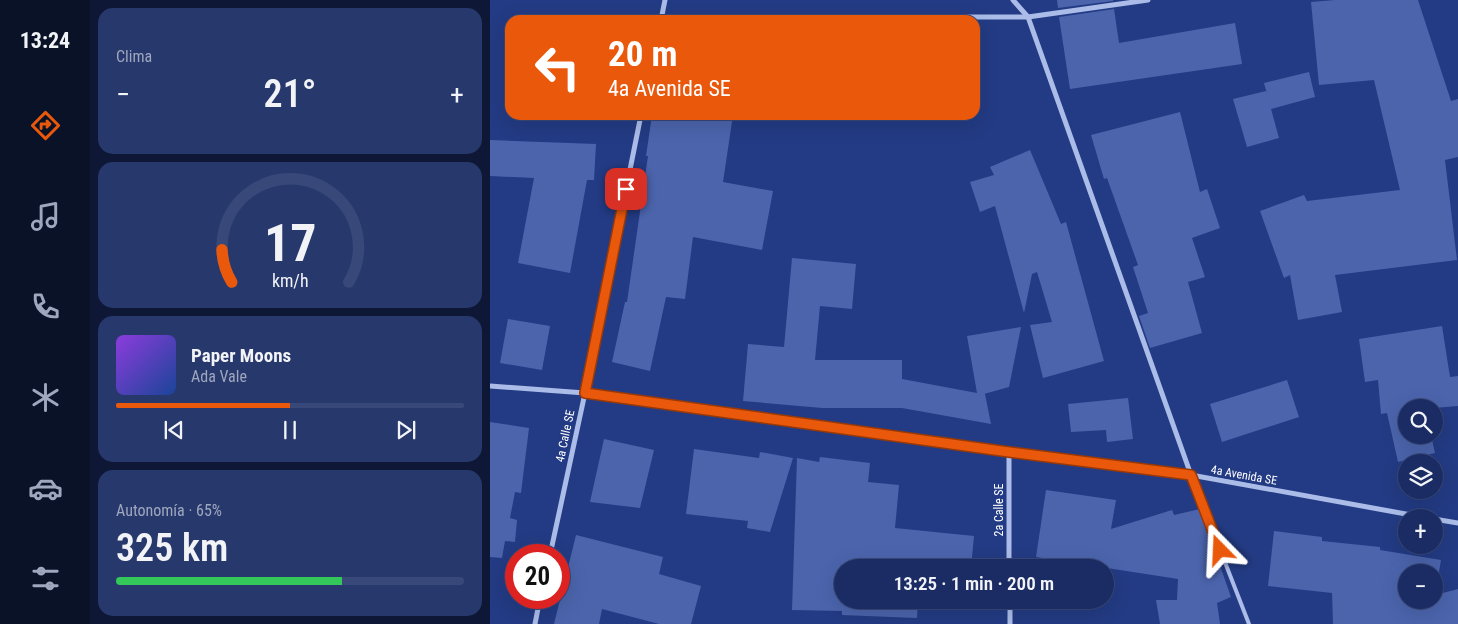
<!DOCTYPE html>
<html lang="es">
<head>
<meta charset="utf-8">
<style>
	:root { --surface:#1a2c63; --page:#27386c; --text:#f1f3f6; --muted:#9fa7be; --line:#384878; --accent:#ea580c }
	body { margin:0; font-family:"Roboto Condensed",sans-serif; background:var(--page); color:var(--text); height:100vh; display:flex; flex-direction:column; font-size:19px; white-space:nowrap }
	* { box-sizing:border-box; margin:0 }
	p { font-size:16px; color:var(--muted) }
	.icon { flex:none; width:28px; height:28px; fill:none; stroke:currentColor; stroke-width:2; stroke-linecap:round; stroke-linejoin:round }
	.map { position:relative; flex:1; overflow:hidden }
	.details { display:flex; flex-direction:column; gap:8px; padding:8px; background:#0e1836; width:400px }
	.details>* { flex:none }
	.banner { position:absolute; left:15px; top:15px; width:475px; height:105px; border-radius:15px; box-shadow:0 5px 20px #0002,0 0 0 1px var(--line); background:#ea580c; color:#fff; overflow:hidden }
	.controls { position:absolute; left:908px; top:399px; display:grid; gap:10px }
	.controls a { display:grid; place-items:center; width:45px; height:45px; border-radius:50%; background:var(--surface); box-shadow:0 5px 20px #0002,0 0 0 1px var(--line); font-size:25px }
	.speed { position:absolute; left:15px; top:544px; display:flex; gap:10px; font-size:25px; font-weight:700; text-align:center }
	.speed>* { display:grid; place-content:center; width:65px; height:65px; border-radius:50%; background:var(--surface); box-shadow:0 5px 20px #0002,0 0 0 1px var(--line); line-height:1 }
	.speed .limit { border:8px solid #d22; background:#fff; color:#111 }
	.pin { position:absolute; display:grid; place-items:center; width:42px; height:42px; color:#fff; margin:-21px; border-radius:10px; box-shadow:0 2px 8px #0006 }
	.me { position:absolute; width:55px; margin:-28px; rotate:339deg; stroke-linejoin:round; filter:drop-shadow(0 0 4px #0008) }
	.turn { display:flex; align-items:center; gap:18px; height:105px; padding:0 20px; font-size:22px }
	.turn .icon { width:65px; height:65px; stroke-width:2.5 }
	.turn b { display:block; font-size:35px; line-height:42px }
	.big { font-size:38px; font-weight:600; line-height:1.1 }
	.details .tile { flex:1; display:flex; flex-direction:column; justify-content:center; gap:8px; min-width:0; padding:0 18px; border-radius:15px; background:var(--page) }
	.details .dial { align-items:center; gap:0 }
	.dial svg { height:130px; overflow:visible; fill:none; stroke:var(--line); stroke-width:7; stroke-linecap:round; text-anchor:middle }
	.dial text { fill:var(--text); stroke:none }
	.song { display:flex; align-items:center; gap:15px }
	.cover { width:60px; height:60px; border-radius:8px; background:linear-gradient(135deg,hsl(270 70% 55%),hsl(220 70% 35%)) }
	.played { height:5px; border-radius:2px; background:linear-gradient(90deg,var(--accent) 50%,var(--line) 50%) }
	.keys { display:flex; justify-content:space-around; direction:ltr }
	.heat { display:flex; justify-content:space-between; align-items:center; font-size:28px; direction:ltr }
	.charge { height:8px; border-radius:4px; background:linear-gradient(90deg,#34c759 65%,var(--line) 0) }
	.trip { position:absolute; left:344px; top:559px; width:280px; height:50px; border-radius:25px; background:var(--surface); box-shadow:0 5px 20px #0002,0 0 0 1px var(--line); font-weight:600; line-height:50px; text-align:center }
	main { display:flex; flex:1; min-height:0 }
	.tabs { display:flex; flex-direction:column; width:90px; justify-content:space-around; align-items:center; background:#0a1228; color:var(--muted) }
	.tabs .icon { width:35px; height:35px }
	.tabs .on { color:var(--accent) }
	.tabs b { font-size:22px; color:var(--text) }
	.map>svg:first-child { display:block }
	.building { fill:#4b64ac; fill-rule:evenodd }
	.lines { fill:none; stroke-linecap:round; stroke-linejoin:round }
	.service { stroke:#abbce8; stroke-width:4 }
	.minor { stroke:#abbce8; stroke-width:5 }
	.route-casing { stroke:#983908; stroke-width:12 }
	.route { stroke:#ea580c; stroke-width:9 }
	.labels { text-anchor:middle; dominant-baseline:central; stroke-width:5; stroke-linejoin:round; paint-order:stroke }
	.street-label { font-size:12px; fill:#fff; stroke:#233b84 }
</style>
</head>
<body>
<main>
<nav class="tabs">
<b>13:24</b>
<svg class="icon on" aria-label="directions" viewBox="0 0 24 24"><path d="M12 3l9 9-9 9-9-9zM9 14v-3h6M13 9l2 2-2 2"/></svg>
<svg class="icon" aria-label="music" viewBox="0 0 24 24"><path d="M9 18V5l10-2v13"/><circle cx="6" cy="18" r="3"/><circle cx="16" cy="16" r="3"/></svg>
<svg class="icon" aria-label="phone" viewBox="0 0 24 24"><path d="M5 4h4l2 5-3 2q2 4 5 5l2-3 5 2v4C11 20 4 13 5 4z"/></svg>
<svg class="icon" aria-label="climate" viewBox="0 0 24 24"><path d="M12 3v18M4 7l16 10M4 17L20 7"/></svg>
<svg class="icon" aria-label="car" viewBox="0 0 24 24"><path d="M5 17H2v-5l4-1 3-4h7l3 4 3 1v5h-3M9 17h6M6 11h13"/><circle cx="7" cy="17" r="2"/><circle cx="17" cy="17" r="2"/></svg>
<svg class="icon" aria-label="filters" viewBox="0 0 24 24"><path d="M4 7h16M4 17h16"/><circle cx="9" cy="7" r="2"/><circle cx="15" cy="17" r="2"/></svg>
</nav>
<section class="details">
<div class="tile"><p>Clima</p>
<div class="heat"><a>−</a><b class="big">21°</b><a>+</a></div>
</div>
<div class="tile dial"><svg viewBox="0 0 100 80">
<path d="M14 69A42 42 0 1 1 86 69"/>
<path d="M14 69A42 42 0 0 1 8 49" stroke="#ea580c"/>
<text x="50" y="56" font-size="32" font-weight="700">17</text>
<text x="50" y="72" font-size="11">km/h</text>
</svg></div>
<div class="tile">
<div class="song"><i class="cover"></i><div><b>Paper Moons</b><p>Ada Vale</p></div></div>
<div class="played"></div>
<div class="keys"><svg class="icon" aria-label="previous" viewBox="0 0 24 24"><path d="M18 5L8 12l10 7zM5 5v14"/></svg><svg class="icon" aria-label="pause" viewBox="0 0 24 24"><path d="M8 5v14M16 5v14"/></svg><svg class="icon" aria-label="next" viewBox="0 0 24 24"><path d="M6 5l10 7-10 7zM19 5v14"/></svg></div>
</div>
<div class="tile"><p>Autonomía · 65%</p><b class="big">325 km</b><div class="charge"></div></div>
</section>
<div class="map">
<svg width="968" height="624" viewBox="0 0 968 624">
	<rect width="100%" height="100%" fill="#233b84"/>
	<g class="building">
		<polygon points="567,0 623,0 623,1 568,8"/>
		<polygon points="845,0 928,0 961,101 968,99 968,157 955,160 967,260 845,275 852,312 808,320 800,275 794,278 770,211 814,195 817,201 910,190 884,80 829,85 821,2"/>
		<polygon points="624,9 629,43 745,23 752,64 580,89 569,17"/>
		<polygon points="819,72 825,97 781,109 789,138 757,147 743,99 776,91 777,94 774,83"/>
		<polygon points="690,112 710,192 717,189 730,228 702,238 715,277 698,282 712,333 660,348 649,316 658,313 643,267 648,265 617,178 614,179 601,135"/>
		<polygon points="162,115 243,115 233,182 283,191 272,250 203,237 195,299 176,297 160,371 122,362 135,302 137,302 158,156 156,156"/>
		<polygon points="0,140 106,144 104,180 97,180 80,273 28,263 44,178 0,176"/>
		<polygon points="540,150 571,224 576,222 614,361 553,378 540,325 562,322 547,272 542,274 534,313 505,206 490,212 480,182 504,175 500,167"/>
		<polygon points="302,258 366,264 362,309 330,306 325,360 412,360 412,379 487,393 477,336 531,327 519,387 494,394 495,394 501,424 412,408 332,408 253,401 258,344 294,347"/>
		<polygon points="18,319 60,326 52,370 10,363"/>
		<polygon points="952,326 960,377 968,376 968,406 944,408 916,408 916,435 941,435 945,453 908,462 897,413 891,414 888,380 875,382 869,339"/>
		<polygon points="797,380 809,417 732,442 720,404"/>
		<polygon points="638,398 643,439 617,442 616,430 581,432 578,404"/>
		<polygon points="0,422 39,428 31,493 25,492 20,518 27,520 25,542 15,541 12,558 0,557"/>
		<polygon points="114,439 164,450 150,508 100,502"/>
		<polygon points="204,449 269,458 270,452 303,458 280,532 257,528 258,521 196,514"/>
		<polygon points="330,457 380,463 378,482 409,485 405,528 484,536 481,568 429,562 429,568 352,568 352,600 428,600 427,618 352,615 352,611 302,610 307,458 329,462"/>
		<polygon points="556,490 626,500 621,529 682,510 684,515 710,509 741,597 727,603 730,624 670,624 666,600 687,600 688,579 546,557"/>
		<path d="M784,531l48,6v4l58,6v3l61,10 -6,35 23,-6v35h-125l-1,-31 -64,-7zM916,572h28v28h-28z"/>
		<polygon points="86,535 173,557 169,574 211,586 201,624 169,624 112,609 109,624 64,624"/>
	</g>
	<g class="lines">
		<polyline class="service" points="701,475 759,624"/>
		<g class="minor">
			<polyline points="523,0 538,17 701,475"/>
			<polyline points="171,17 538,17 658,0"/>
			<polyline points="171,20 175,0"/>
			<polyline points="0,386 95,393 519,452 701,475 938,518"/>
			<polyline points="519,452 519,568"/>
			<polyline points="944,519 968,523"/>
			<polyline points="60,555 95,393 151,115"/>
			<polyline points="520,600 520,624"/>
			<polyline points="45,624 50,598"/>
		</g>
	</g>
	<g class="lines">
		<defs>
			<polyline id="route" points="136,189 95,393 519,452 701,475 730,550"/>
		</defs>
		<use href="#route" class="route-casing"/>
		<use href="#route" class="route"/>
	</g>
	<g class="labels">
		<g class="street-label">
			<text transform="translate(75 436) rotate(-78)">4a Calle SE</text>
			<text transform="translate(754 475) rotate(10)">4a Avenida SE</text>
			<text transform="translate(509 510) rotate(-90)">2a Calle SE</text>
		</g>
	</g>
</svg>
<div class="controls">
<a><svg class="icon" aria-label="search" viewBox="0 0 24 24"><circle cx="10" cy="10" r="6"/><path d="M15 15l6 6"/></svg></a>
<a><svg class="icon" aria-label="layers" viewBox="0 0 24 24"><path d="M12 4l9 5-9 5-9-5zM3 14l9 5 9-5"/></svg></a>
<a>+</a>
<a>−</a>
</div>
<div class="speed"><div class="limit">20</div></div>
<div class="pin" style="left:136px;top:189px;background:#d93025"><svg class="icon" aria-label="arrive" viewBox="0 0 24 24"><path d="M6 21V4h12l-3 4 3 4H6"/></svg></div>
<svg class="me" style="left:730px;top:550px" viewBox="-20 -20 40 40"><path d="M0-17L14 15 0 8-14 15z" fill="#ea580c" stroke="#fff" stroke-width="4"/></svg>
<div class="trip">13:25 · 1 min · 200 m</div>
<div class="banner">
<div class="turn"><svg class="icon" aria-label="left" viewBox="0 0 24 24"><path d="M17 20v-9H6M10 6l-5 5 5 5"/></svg><div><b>20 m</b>4a Avenida SE</div></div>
</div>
</div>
</main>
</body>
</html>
